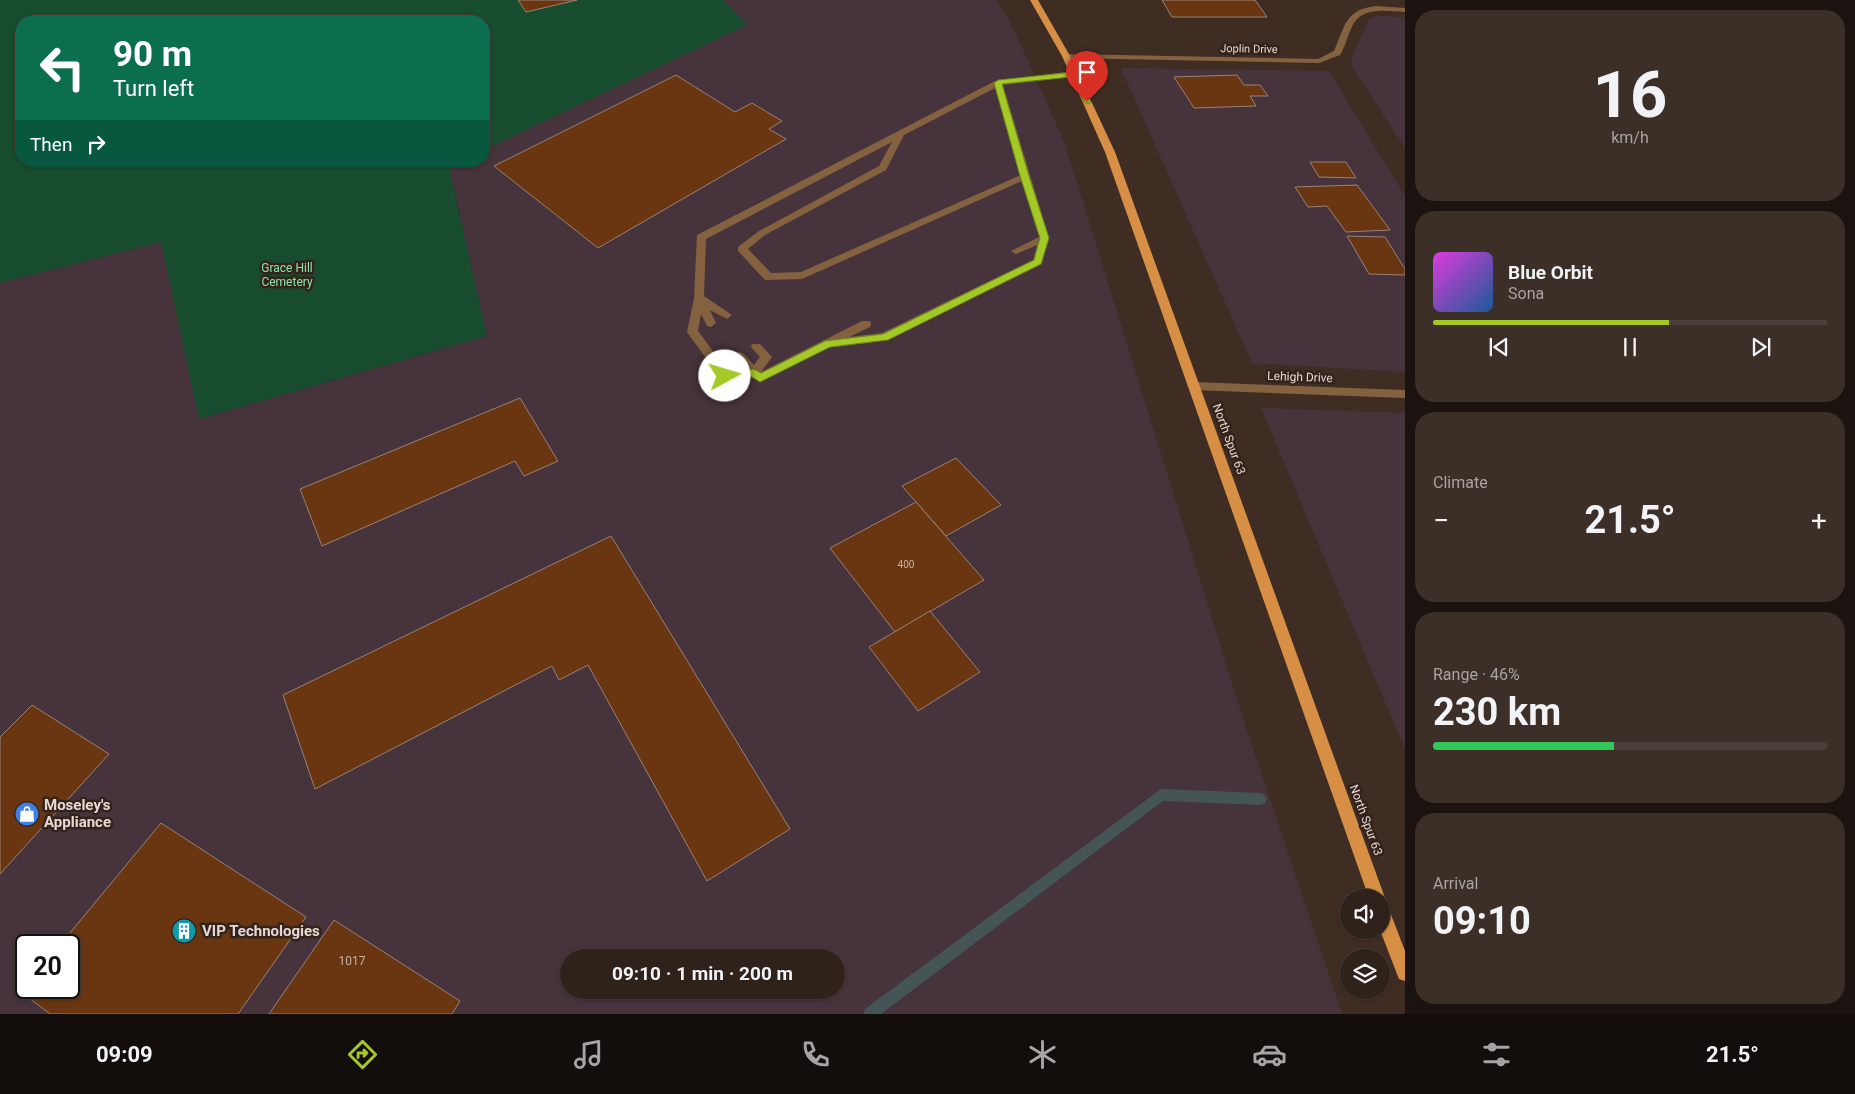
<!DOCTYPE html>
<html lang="en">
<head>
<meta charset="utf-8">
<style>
	:root { --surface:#2f221b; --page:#3b2f28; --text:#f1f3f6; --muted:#a7a4a3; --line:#4a3f3a; --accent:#a3c926 }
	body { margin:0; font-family:Roboto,sans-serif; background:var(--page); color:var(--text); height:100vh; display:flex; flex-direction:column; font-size:19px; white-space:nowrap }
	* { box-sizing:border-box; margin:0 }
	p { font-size:16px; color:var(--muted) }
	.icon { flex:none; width:28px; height:28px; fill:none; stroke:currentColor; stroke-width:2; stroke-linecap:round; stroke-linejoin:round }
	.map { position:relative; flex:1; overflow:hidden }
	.side { display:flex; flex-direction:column; gap:10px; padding:10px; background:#1a130f; width:450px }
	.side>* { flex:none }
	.banner { position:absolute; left:15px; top:15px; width:475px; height:152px; border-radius:20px; box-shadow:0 1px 4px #0004,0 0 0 1px var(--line); background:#0b6e4f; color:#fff; overflow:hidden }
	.controls { position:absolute; left:1340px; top:889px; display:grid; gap:10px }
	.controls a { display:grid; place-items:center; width:50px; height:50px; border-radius:50%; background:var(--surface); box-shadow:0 1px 4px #0004,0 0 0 1px var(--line); font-size:25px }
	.speed { position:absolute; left:15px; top:934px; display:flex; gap:10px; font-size:25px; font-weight:700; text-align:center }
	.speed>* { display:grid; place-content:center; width:65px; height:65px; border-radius:50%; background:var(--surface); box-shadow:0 1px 4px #0004,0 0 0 1px var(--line); line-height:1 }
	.speed .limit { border:2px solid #111; border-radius:8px; background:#fff; color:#111 }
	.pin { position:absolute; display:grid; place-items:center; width:42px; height:42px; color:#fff; margin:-51px -21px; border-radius:50% 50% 50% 0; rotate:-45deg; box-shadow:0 0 5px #0007 }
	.pin .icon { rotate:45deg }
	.me { position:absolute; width:55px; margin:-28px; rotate:84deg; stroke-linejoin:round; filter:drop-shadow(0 0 4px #0008) }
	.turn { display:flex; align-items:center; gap:18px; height:105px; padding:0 15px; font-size:22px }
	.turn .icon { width:65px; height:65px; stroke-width:2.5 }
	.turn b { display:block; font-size:35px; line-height:42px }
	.then { display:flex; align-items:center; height:48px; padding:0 15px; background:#0003; gap:10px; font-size:19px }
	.big { font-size:38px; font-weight:700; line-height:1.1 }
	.side .widget { flex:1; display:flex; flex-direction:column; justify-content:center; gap:8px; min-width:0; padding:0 18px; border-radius:20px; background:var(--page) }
	.side .dial { align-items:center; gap:0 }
	.dial b { font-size:65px; line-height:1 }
	.song { display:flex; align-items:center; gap:15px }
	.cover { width:60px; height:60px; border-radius:8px; background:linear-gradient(135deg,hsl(300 70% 55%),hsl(210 70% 35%)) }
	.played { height:5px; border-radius:2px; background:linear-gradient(90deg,var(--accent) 60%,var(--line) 60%) }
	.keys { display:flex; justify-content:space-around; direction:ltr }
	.heat { display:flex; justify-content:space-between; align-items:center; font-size:28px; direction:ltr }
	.charge { height:8px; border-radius:4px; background:linear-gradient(90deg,#34c759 46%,var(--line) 0) }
	.trip { position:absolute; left:560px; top:949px; width:285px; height:50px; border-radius:25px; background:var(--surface); box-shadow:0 1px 4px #0004,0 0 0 1px var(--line); font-weight:700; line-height:50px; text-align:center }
	.tabs { display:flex; height:80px; justify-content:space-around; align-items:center; background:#130e0b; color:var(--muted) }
	.tabs .icon { width:35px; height:35px }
	.tabs .active { color:var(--accent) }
	.tabs b { font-size:22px; color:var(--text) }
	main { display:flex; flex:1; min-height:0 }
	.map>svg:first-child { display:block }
	.commercial { fill:#46333b; fill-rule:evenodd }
	.green { fill:#184c2f }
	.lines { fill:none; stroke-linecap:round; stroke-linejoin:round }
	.stream { fill:#455454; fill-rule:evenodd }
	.building { fill:#693611; stroke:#988377 }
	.service { fill:#846240; fill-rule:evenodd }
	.minor { fill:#846240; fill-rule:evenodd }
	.primary { fill:#d68f44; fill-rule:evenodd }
	.route { fill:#a3c926; stroke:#6a8319 }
	.labels { text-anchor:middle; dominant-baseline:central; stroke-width:5; stroke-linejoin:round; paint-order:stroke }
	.number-label { font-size:10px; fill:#c6b0a2 }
	.far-street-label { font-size:11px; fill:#e5d8d3; stroke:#34231b }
	.park-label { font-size:12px; fill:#8be4ac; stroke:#34231b }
	.street-label { font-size:12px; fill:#e5d8d3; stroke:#34231b }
	.near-number-label { font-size:12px; fill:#c6b0a2 }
	.near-poi-label { font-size:15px; font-weight:bold; fill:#e5d8d3; stroke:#34231b; text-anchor:start }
</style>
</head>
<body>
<main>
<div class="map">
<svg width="1405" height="1014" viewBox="0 0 1405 1014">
	<rect width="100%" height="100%" fill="#3f2d24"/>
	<g class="commercial">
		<path d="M723,0h273l15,24 18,39 35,79 10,31 171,552 97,289h-1342v-731l161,-41 39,177 287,-83 -38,-170 11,-5h24v-11l262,-125zM26,945h43v43h-43zM569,958h267v32h-267z"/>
		<polygon points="1383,16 1405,17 1405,148 1352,67 1352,58 1368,21 1373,17"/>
		<polygon points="1121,68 1329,71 1405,196 1405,372 1252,363"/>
		<polygon points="1261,408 1405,413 1405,748 1404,747"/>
	</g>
	<polygon class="green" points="0,0 723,0 747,25 484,150 484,21 21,21 21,161 460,161 449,167 487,336 199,419 161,242 0,283"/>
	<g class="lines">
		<polygon class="stream" points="1161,789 1261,793 1265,795 1267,799 1265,803 1261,805 1163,801 881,1014 863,1014 865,1009"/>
	</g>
	<g class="building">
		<polygon points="518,0 577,0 526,12"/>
		<polygon points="1162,0 1255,0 1267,17 1172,17"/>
		<polygon points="676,75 735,112 752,103 782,121 769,129 786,139 598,248 494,166"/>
		<polygon points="1237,75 1244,85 1260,85 1268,96 1250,96 1256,106 1194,108 1174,77"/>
		<polygon points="1310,162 1346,162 1356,178 1319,177"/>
		<polygon points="1357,185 1390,230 1346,232 1327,206 1308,207 1295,187"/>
		<polygon points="1347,236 1385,237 1405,269 1405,275 1369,274"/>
		<polygon points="520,398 558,461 524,476 515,461 322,546 300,489"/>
		<polygon points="956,458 1001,505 946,536 902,486"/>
		<polygon points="916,502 984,580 895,632 830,548"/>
		<polygon points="611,536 790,829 707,881 588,665 559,680 552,666 315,789 283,695"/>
		<polygon points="930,611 980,672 918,711 869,647"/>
		<polygon points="32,705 109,754 0,874 0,737"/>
		<polygon points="161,823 306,917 238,1014 50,1014 21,992 26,986 26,988 69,988 69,945 60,945"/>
		<polygon points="334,920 460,1001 452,1014 269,1014"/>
	</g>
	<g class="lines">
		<path class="service" d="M1074,71l4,3 -1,2 -74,9 46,153 -7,26 -154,76 -60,8 -68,34 -7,-5 -32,2 -34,-47 7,-34 3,-63 298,-154zM995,88l26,87 -220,97 -30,1 -23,-24 17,-14 121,-65 18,-35zM892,142l-13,24 -120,65 -21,16v4l27,29 37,-1 220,-98 17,56 -28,14 5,3 21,-9 -4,15 -151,73 -33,4 21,-10 1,-3 -1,-3h-8l-101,51 11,-15 -12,-13h-8l-1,3 9,10 -6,8 -11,-12 -4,-1 -6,4 12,14 -17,1 -30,-40 3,-17 6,12 4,1 5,-4 -6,-13 17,9 5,-4 -28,-19 2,-57z"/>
		<g class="minor">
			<path d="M1376,6l29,2v4c-21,-1 -45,-6 -54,17 -4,9 -6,18 -11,26l-21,8 -253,-5 -4,-2 4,-2 252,5 16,-8c11,-24 10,-41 42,-45z"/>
			<polygon points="1193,382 1405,390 1405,398 1193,390 1187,386"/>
		</g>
		<polygon class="primary" points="1030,0 1038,0 1070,56 1115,152 1385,898 1383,903 1387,904 1405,951 1405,981 1399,979 1380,930 1381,898 1369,898 1105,152 1062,56"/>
	</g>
	<polygon class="route" points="1074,72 1078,74 1091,102 1090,103 1085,103 1071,77 1002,84 1029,176 1049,238 1041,264 888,340 830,347 760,382 752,377 721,378 721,373 725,372 754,369 761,373 825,341 883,334 1034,260 1040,238 1020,176 994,83 998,80"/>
	<defs>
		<symbol id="shop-disc" viewBox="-11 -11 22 22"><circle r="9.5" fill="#3f7fe0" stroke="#34231b"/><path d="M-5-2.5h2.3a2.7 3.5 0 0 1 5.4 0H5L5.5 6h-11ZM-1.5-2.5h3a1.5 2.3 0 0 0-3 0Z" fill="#fff"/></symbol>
		<symbol id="building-disc" viewBox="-11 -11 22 22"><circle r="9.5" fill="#0f9aa8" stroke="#34231b"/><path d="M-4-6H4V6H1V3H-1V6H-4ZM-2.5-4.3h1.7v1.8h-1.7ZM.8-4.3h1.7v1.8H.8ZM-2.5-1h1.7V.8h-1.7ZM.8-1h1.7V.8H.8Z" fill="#fff"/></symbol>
	</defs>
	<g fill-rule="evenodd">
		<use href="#shop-disc" x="13" y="800" width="28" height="28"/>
		<use href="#building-disc" x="170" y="917" width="28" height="28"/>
	</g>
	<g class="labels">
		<g class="number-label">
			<text x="906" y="564">400</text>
		</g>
		<g class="far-street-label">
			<text transform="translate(1249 49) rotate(1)">Joplin Drive</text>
		</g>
		<g class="park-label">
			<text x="287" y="268">Grace Hill<tspan x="287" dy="14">Cemetery</tspan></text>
		</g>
		<g class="street-label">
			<text transform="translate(1300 377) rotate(2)">Lehigh Drive</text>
			<text transform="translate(1229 439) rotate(70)">North Spur 63</text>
			<text transform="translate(1366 820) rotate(70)">North Spur 63</text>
		</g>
		<g class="near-number-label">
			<text x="352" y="961">1017</text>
		</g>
		<g class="near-poi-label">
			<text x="44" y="805">Moseley's<tspan x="44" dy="17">Appliance</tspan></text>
			<text x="202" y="931">VIP Technologies</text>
		</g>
	</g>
</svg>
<div class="controls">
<a><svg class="icon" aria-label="sound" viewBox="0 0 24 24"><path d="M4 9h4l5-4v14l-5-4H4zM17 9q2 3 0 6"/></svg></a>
<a><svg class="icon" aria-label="layers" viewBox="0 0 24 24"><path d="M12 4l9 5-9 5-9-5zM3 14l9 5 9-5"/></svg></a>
</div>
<div class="speed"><div class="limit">20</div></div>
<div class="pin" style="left:1087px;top:102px;background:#d93025"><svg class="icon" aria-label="arrive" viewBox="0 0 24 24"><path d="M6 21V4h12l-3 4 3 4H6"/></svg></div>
<svg class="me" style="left:725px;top:376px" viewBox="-20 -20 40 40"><circle r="19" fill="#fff"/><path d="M0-13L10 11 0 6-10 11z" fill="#a3c926"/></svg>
<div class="trip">09:10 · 1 min · 200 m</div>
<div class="banner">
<div class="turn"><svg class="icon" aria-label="left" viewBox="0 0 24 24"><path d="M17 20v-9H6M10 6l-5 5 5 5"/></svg><div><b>90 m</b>Turn left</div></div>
<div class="then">Then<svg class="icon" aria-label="right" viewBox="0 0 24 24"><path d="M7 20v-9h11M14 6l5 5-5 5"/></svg></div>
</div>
</div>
<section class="side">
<div class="widget dial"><b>16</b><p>km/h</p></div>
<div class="widget">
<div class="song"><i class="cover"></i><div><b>Blue Orbit</b><p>Sona</p></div></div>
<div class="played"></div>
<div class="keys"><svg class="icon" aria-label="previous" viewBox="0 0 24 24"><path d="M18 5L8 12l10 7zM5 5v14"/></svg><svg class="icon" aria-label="pause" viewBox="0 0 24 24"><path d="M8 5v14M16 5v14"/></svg><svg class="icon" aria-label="next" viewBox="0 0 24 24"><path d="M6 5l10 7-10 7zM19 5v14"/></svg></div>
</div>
<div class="widget"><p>Climate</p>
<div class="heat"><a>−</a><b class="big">21.5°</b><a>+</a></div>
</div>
<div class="widget"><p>Range · 46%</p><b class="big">230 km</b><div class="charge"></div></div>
<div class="widget"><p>Arrival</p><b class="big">09:10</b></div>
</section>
</main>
<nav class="tabs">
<b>09:09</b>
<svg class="icon active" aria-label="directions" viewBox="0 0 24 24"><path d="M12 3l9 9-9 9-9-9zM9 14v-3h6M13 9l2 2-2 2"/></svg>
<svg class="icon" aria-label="music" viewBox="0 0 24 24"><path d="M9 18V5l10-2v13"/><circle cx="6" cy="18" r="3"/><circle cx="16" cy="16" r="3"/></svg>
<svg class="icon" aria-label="phone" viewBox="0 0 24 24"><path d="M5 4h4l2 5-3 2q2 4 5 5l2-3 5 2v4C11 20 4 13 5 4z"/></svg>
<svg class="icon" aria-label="climate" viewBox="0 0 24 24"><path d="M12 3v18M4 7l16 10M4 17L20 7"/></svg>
<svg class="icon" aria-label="car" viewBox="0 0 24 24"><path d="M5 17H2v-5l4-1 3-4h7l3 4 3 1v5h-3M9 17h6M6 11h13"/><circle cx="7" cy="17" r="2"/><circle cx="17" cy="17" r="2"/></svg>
<svg class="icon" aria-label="filters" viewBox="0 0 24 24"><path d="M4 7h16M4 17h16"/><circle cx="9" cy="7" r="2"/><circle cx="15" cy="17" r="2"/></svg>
<b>21.5°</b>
</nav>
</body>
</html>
